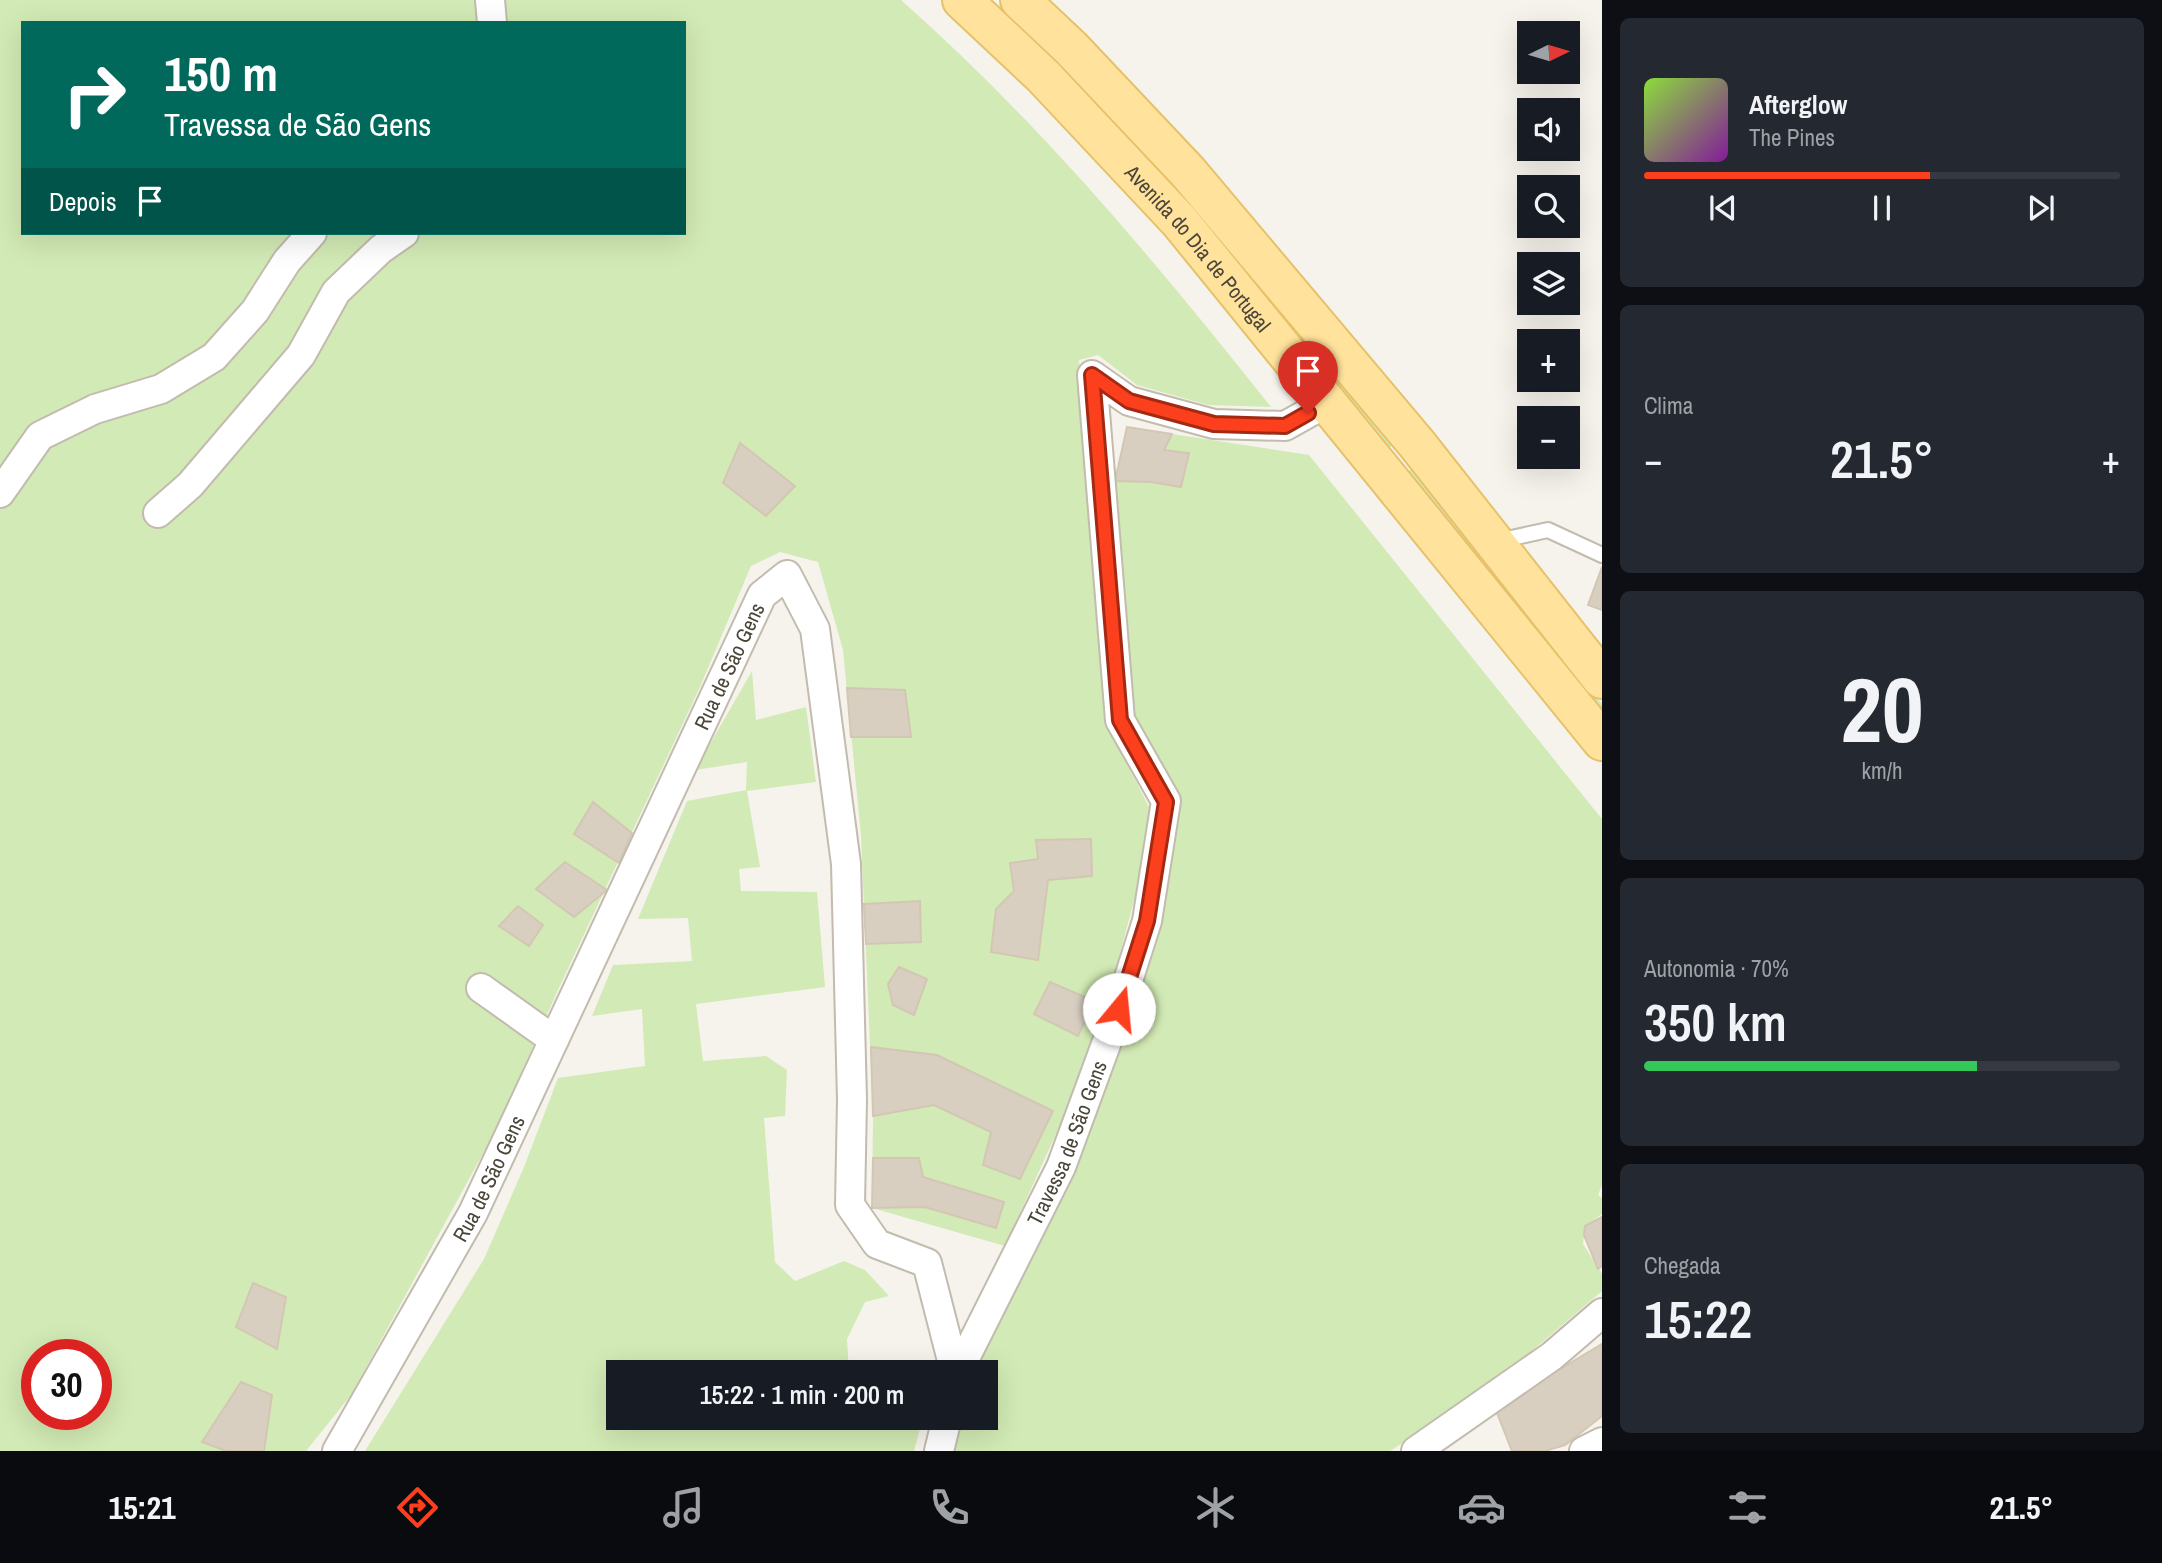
<!DOCTYPE html>
<html lang="pt">
<head>
<meta charset="utf-8">
<style>
	:root { --surface:#171b24; --page:#242831; --text:#f1f3f6; --muted:#9ea1a6; --line:#363941; --accent:#fc3f1d }
	body { margin:0; font-family:"Archivo Narrow",sans-serif; background:var(--page); color:var(--text); height:100vh; display:flex; flex-direction:column; font-size:26px; white-space:nowrap }
	* { box-sizing:border-box; margin:0 }
	p { font-size:23px; color:var(--muted) }
	.icon { flex:none; width:38px; height:38px; fill:none; stroke:currentColor; stroke-width:2; stroke-linecap:round; stroke-linejoin:round }
	.map { position:relative; flex:1; overflow:hidden }
	.details { display:flex; flex-direction:column; gap:18px; padding:18px; background:#0d0f14; width:560px }
	.details>* { flex:none }
	.top-card { position:absolute; left:21px; top:21px; width:665px; height:214px; border-radius:0px; box-shadow:0 7px 28px #0002; background:#00695c; color:#fff; overflow:hidden }
	.needle { width:46px; rotate:85deg }
	.fabs { position:absolute; left:1517px; top:21px; display:grid; gap:14px }
	.fabs a { display:grid; place-items:center; width:63px; height:63px; border-radius:0px; background:var(--surface); box-shadow:0 7px 28px #0002; font-size:35px }
	.speed { position:absolute; left:21px; top:1339px; display:flex; gap:14px; font-size:35px; font-weight:700; text-align:center }
	.speed>* { display:grid; place-content:center; width:91px; height:91px; border-radius:50%; background:var(--surface); box-shadow:0 7px 28px #0002; line-height:1 }
	.speed .limit { border:10px solid #d22; background:#fff; color:#111 }
	.pin { position:absolute; display:grid; place-items:center; width:60px; height:60px; color:#fff; margin:-72px -30px; border-radius:50% 50% 50% 0; rotate:-45deg; box-shadow:0 0 7px #0007 }
	.pin .icon { rotate:45deg }
	.me { position:absolute; width:77px; margin:-38px; rotate:17deg; stroke-linejoin:round; filter:drop-shadow(0 0 5px #0008) }
	.turn { display:flex; align-items:center; gap:24px; height:147px; padding:0 28px; font-size:32px }
	.turn .icon { width:91px; height:91px; stroke-width:2.5 }
	.turn b { display:block; font-size:49px; line-height:60px }
	.then { display:flex; align-items:center; height:66px; padding:0 28px; background:#0003; gap:14px; font-size:26px }
	.big { font-size:52px; font-weight:600; line-height:1.1 }
	.details .tile { flex:1; display:flex; flex-direction:column; justify-content:center; gap:10px; min-width:0; padding:0 24px; border-radius:10px; background:var(--page) }
	.details .dial { align-items:center; gap:0 }
	.dial b { font-size:91px; line-height:1 }
	.song { display:flex; align-items:center; gap:21px }
	.cover { width:84px; height:84px; border-radius:10px; background:linear-gradient(135deg,hsl(90 70% 55%),hsl(290 70% 35%)) }
	.played { height:7px; border-radius:4px; background:linear-gradient(90deg,var(--accent) 60%,var(--line) 60%) }
	.keys { display:flex; justify-content:space-around; direction:ltr }
	.heat { display:flex; justify-content:space-between; align-items:center; font-size:38px; direction:ltr }
	.charge { height:10px; border-radius:5px; background:linear-gradient(90deg,#34c759 70%,var(--line) 0) }
	.trip { position:absolute; left:606px; top:1360px; width:392px; height:70px; border-radius:0px; background:var(--surface); box-shadow:0 7px 28px #0002; font-weight:600; line-height:70px; text-align:center }
	.tab-bar { display:flex; height:112px; justify-content:space-around; align-items:center; background:#090b0e; color:var(--muted) }
	.tab-bar .icon { width:49px; height:49px }
	.tab-bar .current { color:var(--accent) }
	.tab-bar b { font-size:32px; color:var(--text) }
	main { display:flex; flex:1; min-height:0 }
	.map>svg:first-child { display:block }
	.green { fill:#d2eab5; fill-rule:evenodd }
	.building { fill:#d8cfc1; stroke:#d3c7b4; stroke-width:2 }
	.lines { fill:none; stroke-linecap:round; stroke-linejoin:round }
	.service-casing { stroke:#c2bbae; stroke-width:18 }
	.minor-casing { stroke:#c2bbae; stroke-width:32 }
	.primary-casing { stroke:#e6c16a; stroke-width:42 }
	.service { stroke:#fff; stroke-width:14 }
	.minor { stroke:#fff; stroke-width:28 }
	.primary { stroke:#ffe39c; stroke-width:38 }
	.route-casing { stroke:#a42913; stroke-width:18 }
	.route { stroke:#fc3f1d; stroke-width:12 }
	.labels { text-anchor:middle; dominant-baseline:central; stroke-width:6; stroke-linejoin:round; paint-order:stroke }
	.street-label { font-size:21px; fill:#4b4439; stroke:#fff }
</style>
</head>
<body>
<main>
<div class="map">
<svg width="1602" height="1451" viewBox="0 0 1602 1451">
	<rect width="100%" height="100%" fill="#f6f3ec"/>
	<g class="green">
		<path d="M0,0h901c140,124 254,261 370,407l-63,-2 -71,-20 -39,-30 -19,5 30,369 41,80 -14,84 -24,91 -45,126 -62,136 -133,-38 1,-92 -12,-280 -18,-186 -25,-88 -38,-10 -29,14 -51,121 -143,305 -59,134 -147,269 -45,56h-306zM23,23h661v210h-661zM37,1354h59v60h-59z"/>
		<polygon points="1070,69 1151,156 1395,444 1387,449 1063,75"/>
		<polygon points="1172,434 1309,455 1602,819 1602,1185 1598,1195 1602,1198 1602,1214 1585,1226 1583,1244 1602,1274 1602,1291 1514,1366 1435,1422 1390,1451 953,1451 961,1418 985,1418 985,1372 976,1372 1006,1304 1063,1196 1093,1124 1158,919 1179,796 1132,711 1115,481 1151,482 1181,487 1189,453 1164,450"/>
		<polygon points="1413,468 1602,704 1602,717 1406,473"/>
		<polygon points="752,671 756,720 806,707 816,782 747,791 760,867 739,869 741,891 817,892 825,987 696,1004 703,1061 766,1056 787,1070 785,1116 764,1118 775,1262 795,1281 844,1261 865,1270 889,1296 865,1302 847,1339 849,1372 618,1372 618,1418 923,1418 914,1451 365,1451 484,1259 524,1167 558,1078 645,1066 642,1009 592,1016 613,965 692,961 688,918 638,919 687,801 746,790 747,762 695,770"/>
	</g>
	<g class="building">
		<polygon points="1127,427 1172,434 1164,450 1189,453 1181,487 1151,482 1115,481"/>
		<polygon points="740,443 795,486 766,516 723,483"/>
		<polygon points="1602,567 1602,610 1588,605"/>
		<polygon points="847,688 905,690 911,737 851,737"/>
		<polygon points="593,802 632,833 619,863 574,834"/>
		<polygon points="1091,839 1092,876 1048,880 1038,960 991,952 996,909 1014,891 1010,863 1038,859 1036,840"/>
		<polygon points="565,862 607,890 574,917 536,889"/>
		<polygon points="920,901 921,942 866,944 864,904"/>
		<polygon points="518,906 543,925 529,946 499,926"/>
		<polygon points="899,967 927,979 914,1015 893,1005 888,984"/>
		<polygon points="1050,982 1094,1001 1078,1036 1034,1014"/>
		<polygon points="871,1047 937,1055 1053,1111 1020,1179 983,1165 991,1132 934,1105 873,1116"/>
		<polygon points="873,1158 919,1158 923,1177 1004,1202 996,1228 925,1207 872,1208"/>
		<polygon points="1602,1217 1602,1266 1598,1269 1584,1235 1585,1226"/>
		<polygon points="253,1283 286,1297 277,1349 236,1327"/>
		<polygon points="1602,1344 1602,1416 1565,1445 1545,1451 1512,1451 1495,1408"/>
		<polygon points="241,1382 272,1395 264,1451 226,1451 202,1442"/>
	</g>
	<g class="lines">
		<defs>
			<polyline id="service" points="1498,541 1548,530 1602,555"/>
			<g id="minor">
				<polyline points="490,0 492,23"/>
				<polyline points="0,493 40,436 95,409 161,389 214,357 255,311 287,261 312,233"/>
				<polyline points="158,513 190,485 301,355 336,292 381,249 404,233"/>
				<polyline points="481,988 554,1040"/>
				<path id="s1" d="M958,1372l103,-205 58,-158 28,-88 19,-120 -46,-81 -28,-345 37,26 85,23 71,2 43,-24"/>
				<path id="s2" d="M337,1451l136,-238 289,-618 25,-20 28,54 31,235 6,236 -2,105 27,39 50,19 28,109"/>
				<polyline points="939,1451 947,1418"/>
				<polyline points="1416,1451 1552,1356 1602,1313"/>
				<polyline points="1584,1451 1602,1442"/>
			</g>
			<g id="primary">
				<path id="s3" d="M962,0l81,76 137,146 422,519"/>
				<polyline points="1020,0 1071,48 1188,172 1417,444 1602,679"/>
			</g>
		</defs>
		<use href="#service" class="service-casing"/>
		<use href="#minor" class="minor-casing"/>
		<use href="#primary" class="primary-casing"/>
		<use href="#service" class="service"/>
		<use href="#minor" class="minor"/>
		<use href="#primary" class="primary"/>
	</g>
	<g class="lines">
		<defs>
			<polyline id="route" points="1119,1009 1147,921 1166,802 1120,720 1092,375 1129,401 1214,424 1285,426 1308,413"/>
		</defs>
		<use href="#route" class="route-casing"/>
		<use href="#route" class="route"/>
	</g>
	<g class="labels">
		<g class="street-label">
			<text stroke="none"><textPath href="#s3" startOffset="343">Avenida do Dia de Portugal</textPath></text>
			<text stroke="none"><textPath href="#s2" startOffset="878">Rua de São Gens</textPath></text>
			<text stroke="none"><textPath href="#s1" startOffset="254">Travessa de São Gens</textPath></text>
			<text stroke="none"><textPath href="#s2" startOffset="312">Rua de São Gens</textPath></text>
		</g>
	</g>
</svg>
<div class="fabs">
<a><svg class="needle" viewBox="-14 -14 28 28"><path d="M0-13l5 13h-10z" fill="#e53935"/><path d="M0 13l5-13h-10z" fill="#9ea1a6"/></svg></a>
<a><svg class="icon" aria-label="sound" viewBox="0 0 24 24"><path d="M4 9h4l5-4v14l-5-4H4zM17 9q2 3 0 6"/></svg></a>
<a><svg class="icon" aria-label="search" viewBox="0 0 24 24"><circle cx="10" cy="10" r="6"/><path d="M15 15l6 6"/></svg></a>
<a><svg class="icon" aria-label="layers" viewBox="0 0 24 24"><path d="M12 4l9 5-9 5-9-5zM3 14l9 5 9-5"/></svg></a>
<a>+</a>
<a>−</a>
</div>
<div class="speed"><div class="limit">30</div></div>
<div class="pin" style="left:1308px;top:413px;background:#d93025"><svg class="icon" aria-label="arrive" viewBox="0 0 24 24"><path d="M6 21V4h12l-3 4 3 4H6"/></svg></div>
<svg class="me" style="left:1119px;top:1009px" viewBox="-20 -20 40 40"><circle r="19" fill="#fff"/><path d="M0-13L10 11 0 6-10 11z" fill="#fc3f1d"/></svg>
<div class="trip">15:22 · 1 min · 200 m</div>
<div class="top-card">
<div class="turn"><svg class="icon" aria-label="right" viewBox="0 0 24 24"><path d="M7 20v-9h11M14 6l5 5-5 5"/></svg><div><b>150 m</b>Travessa de São Gens</div></div>
<div class="then">Depois<svg class="icon" aria-label="arrive" viewBox="0 0 24 24"><path d="M6 21V4h12l-3 4 3 4H6"/></svg></div>
</div>
</div>
<section class="details">
<div class="tile">
<div class="song"><i class="cover"></i><div><b>Afterglow</b><p>The Pines</p></div></div>
<div class="played"></div>
<div class="keys"><svg class="icon" aria-label="previous" viewBox="0 0 24 24"><path d="M18 5L8 12l10 7zM5 5v14"/></svg><svg class="icon" aria-label="pause" viewBox="0 0 24 24"><path d="M8 5v14M16 5v14"/></svg><svg class="icon" aria-label="next" viewBox="0 0 24 24"><path d="M6 5l10 7-10 7zM19 5v14"/></svg></div>
</div>
<div class="tile"><p>Clima</p>
<div class="heat"><a>−</a><b class="big">21.5°</b><a>+</a></div>
</div>
<div class="tile dial"><b>20</b><p>km/h</p></div>
<div class="tile"><p>Autonomia · 70%</p><b class="big">350 km</b><div class="charge"></div></div>
<div class="tile"><p>Chegada</p><b class="big">15:22</b></div>
</section>
</main>
<nav class="tab-bar">
<b>15:21</b>
<svg class="icon current" aria-label="directions" viewBox="0 0 24 24"><path d="M12 3l9 9-9 9-9-9zM9 14v-3h6M13 9l2 2-2 2"/></svg>
<svg class="icon" aria-label="music" viewBox="0 0 24 24"><path d="M9 18V5l10-2v13"/><circle cx="6" cy="18" r="3"/><circle cx="16" cy="16" r="3"/></svg>
<svg class="icon" aria-label="phone" viewBox="0 0 24 24"><path d="M5 4h4l2 5-3 2q2 4 5 5l2-3 5 2v4C11 20 4 13 5 4z"/></svg>
<svg class="icon" aria-label="climate" viewBox="0 0 24 24"><path d="M12 3v18M4 7l16 10M4 17L20 7"/></svg>
<svg class="icon" aria-label="car" viewBox="0 0 24 24"><path d="M5 17H2v-5l4-1 3-4h7l3 4 3 1v5h-3M9 17h6M6 11h13"/><circle cx="7" cy="17" r="2"/><circle cx="17" cy="17" r="2"/></svg>
<svg class="icon" aria-label="filters" viewBox="0 0 24 24"><path d="M4 7h16M4 17h16"/><circle cx="9" cy="7" r="2"/><circle cx="15" cy="17" r="2"/></svg>
<b>21.5°</b>
</nav>
</body>
</html>
